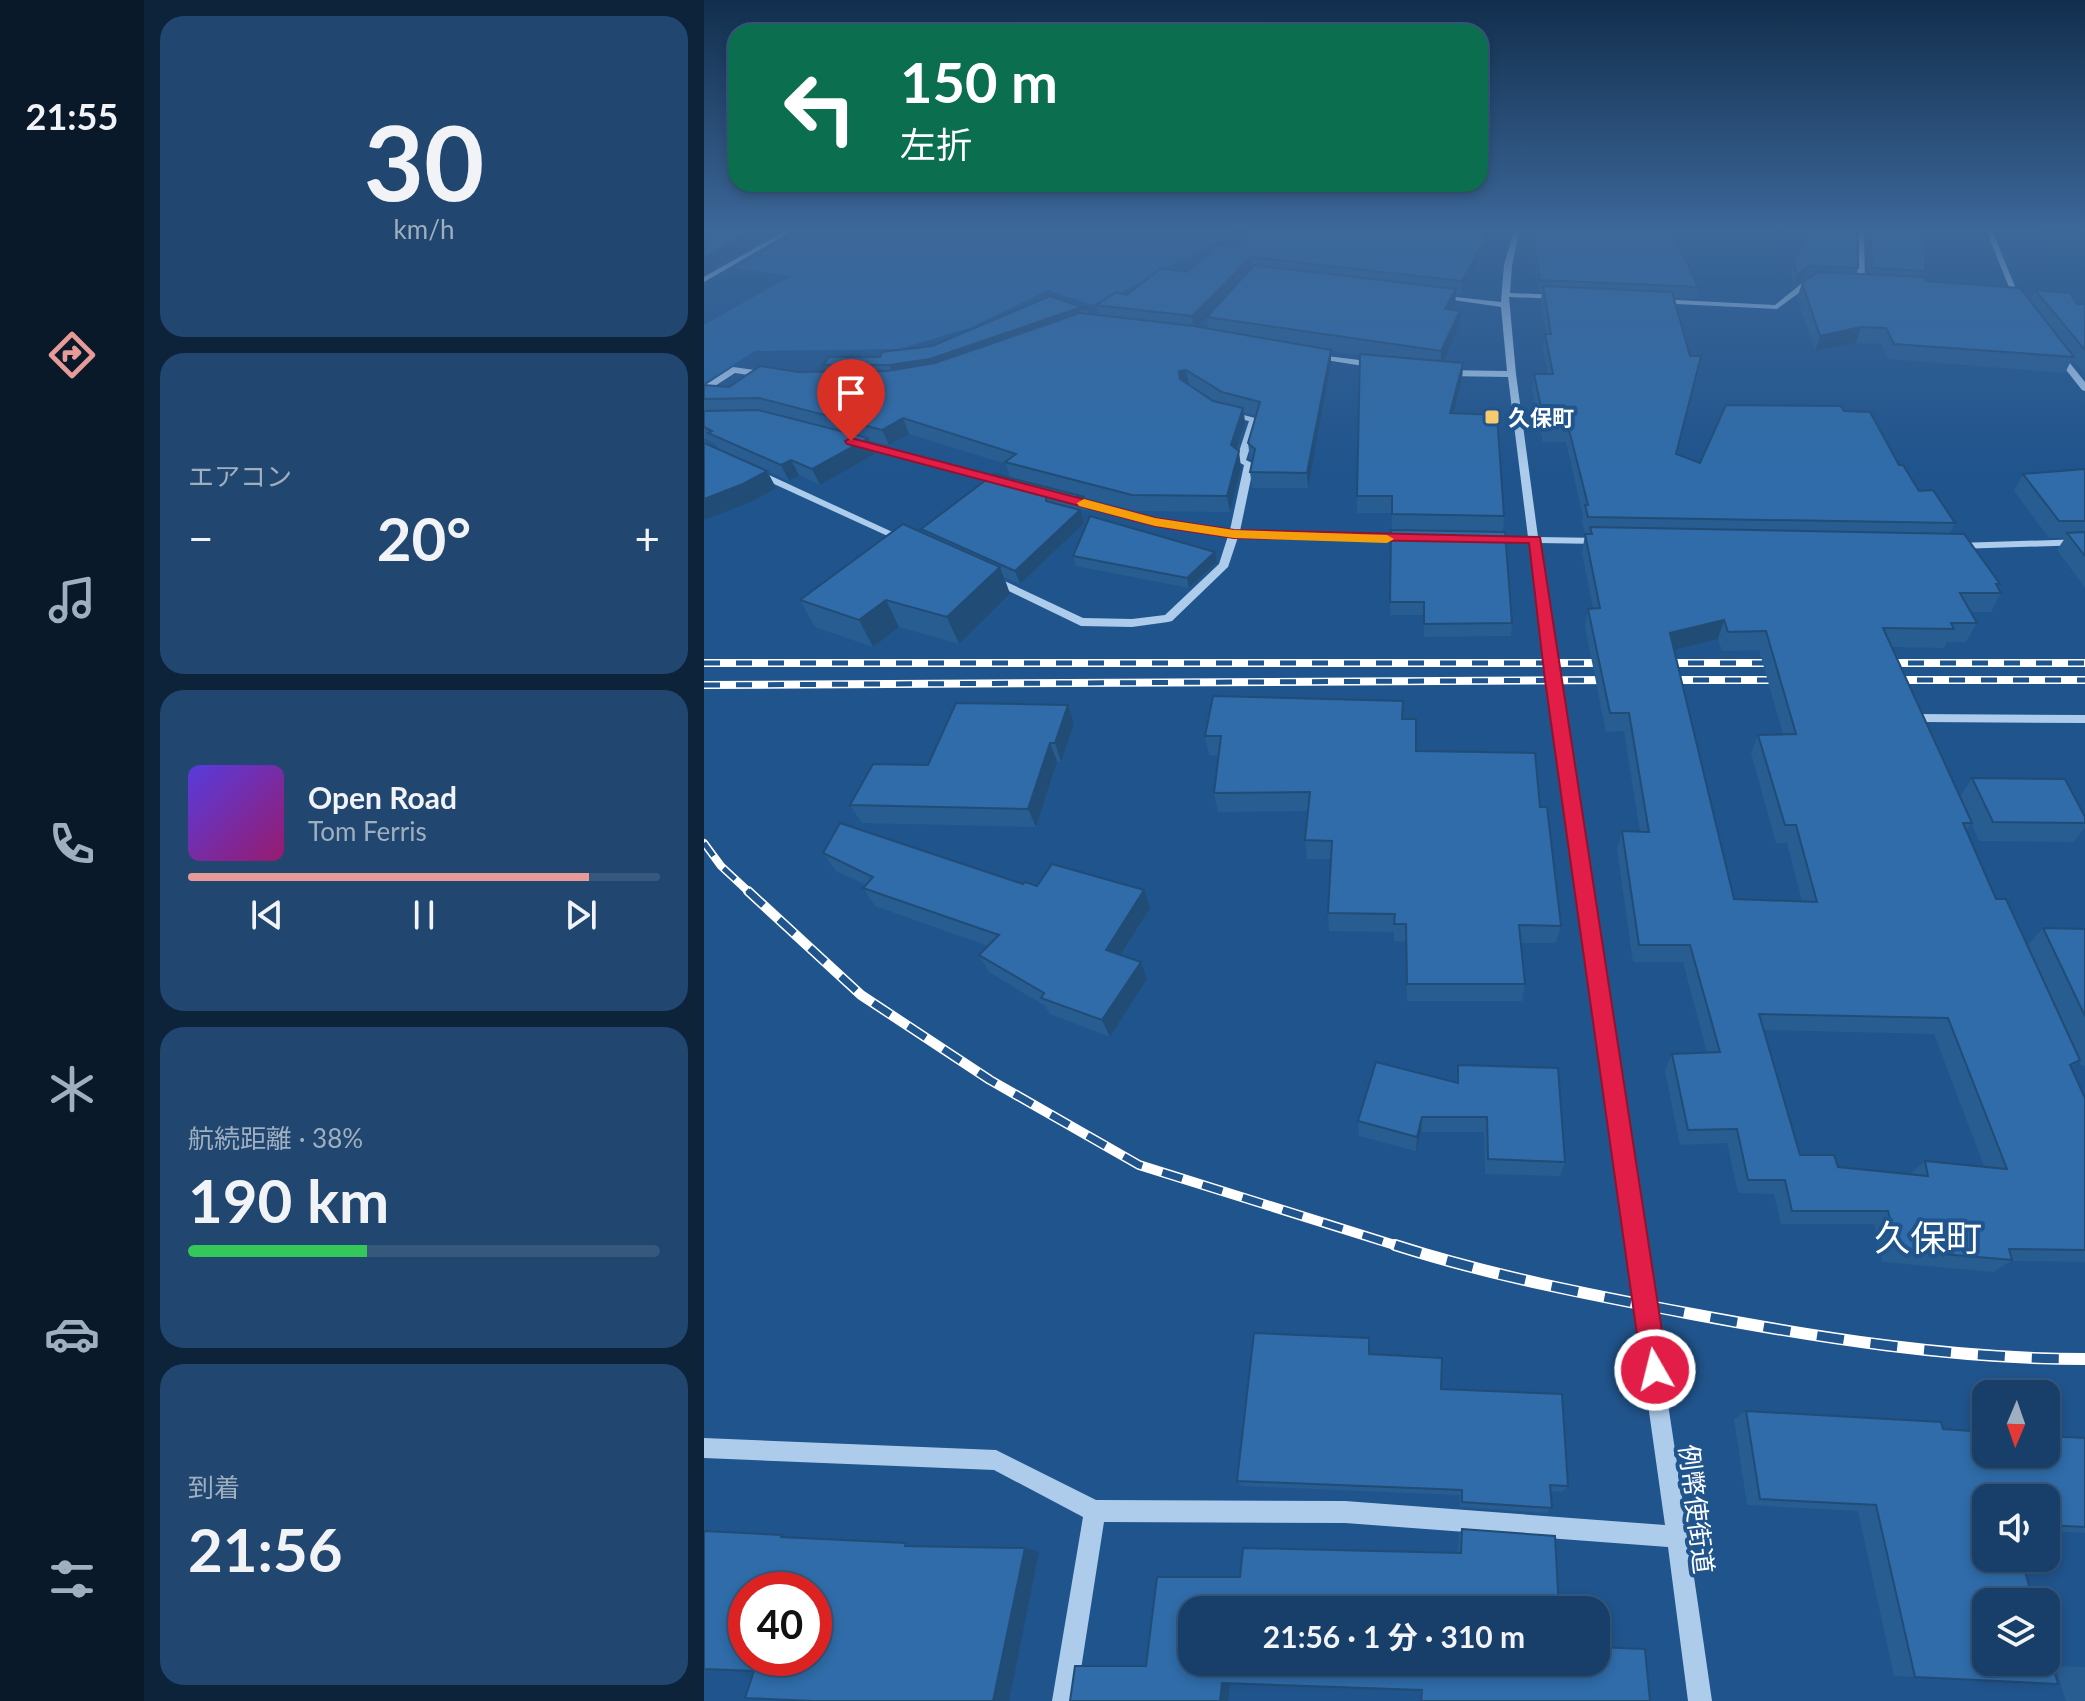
<!DOCTYPE html>
<html lang="ja">
<head>
<meta charset="utf-8">
<style>
	:root { --surface:#183f69; --page:#21466f; --text:#f1f3f6; --muted:#9fafc0; --line:#36587d; --accent:#e69b98 }
	body { margin:0; font-family:Lato,"Noto Sans JP",sans-serif; background:var(--page); color:var(--text); height:100vh; display:flex; flex-direction:column; font-size:30px; white-space:nowrap }
	* { box-sizing:border-box; margin:0 }
	p { font-size:26px; color:var(--muted) }
	.icon { flex:none; width:44px; height:44px; fill:none; stroke:currentColor; stroke-width:2; stroke-linecap:round; stroke-linejoin:round }
	.map { position:relative; flex:1; overflow:hidden }
	.details { display:flex; flex-direction:column; gap:16px; padding:16px; background:#0d233a; width:560px }
	.details>* { flex:none }
	.guide { position:absolute; left:24px; top:24px; width:760px; height:168px; border-radius:24px; box-shadow:0 4px 12px #0003,0 0 0 2px var(--line); background:#0b6e4f; color:#fff; overflow:hidden }
	.needle { width:52px; rotate:182deg }
	.fabs { position:absolute; left:1268px; top:1380px; display:grid; gap:16px }
	.fabs a { display:grid; place-items:center; width:88px; height:88px; border-radius:16px; background:var(--surface); box-shadow:0 4px 12px #0003,0 0 0 2px var(--line); font-size:40px }
	.speed { position:absolute; left:24px; top:1572px; display:flex; gap:16px; font-size:40px; font-weight:700; text-align:center }
	.speed>* { display:grid; place-content:center; width:104px; height:104px; border-radius:50%; background:var(--surface); box-shadow:0 4px 12px #0003,0 0 0 2px var(--line); line-height:1 }
	.speed .limit { border:12px solid #d22; background:#fff; color:#111 }
	.pin { position:absolute; display:grid; place-items:center; width:68px; height:68px; color:#fff; margin:-82px -34px; border-radius:50% 50% 50% 0; rotate:-45deg; box-shadow:0 0 8px #0007 }
	.pin .icon { rotate:45deg }
	.me { position:absolute; width:88px; margin:-44px; rotate:352deg; stroke-linejoin:round; filter:drop-shadow(0 0 6px #0008) }
	.turn { display:flex; align-items:center; gap:28px; height:168px; padding:0 40px; font-size:36px }
	.turn .icon { width:104px; height:104px; stroke-width:2.5 }
	.turn b { display:block; font-size:56px; line-height:68px }
	.big { font-size:60px; font-weight:700; line-height:1.1 }
	.details .tile { flex:1; display:flex; flex-direction:column; justify-content:center; gap:12px; min-width:0; padding:0 28px; border-radius:24px; background:var(--page) }
	.details .dial { align-items:center; gap:0 }
	.dial b { font-size:104px; line-height:1 }
	.song { display:flex; align-items:center; gap:24px }
	.cover { width:96px; height:96px; border-radius:12px; background:linear-gradient(135deg,hsl(250 70% 55%),hsl(320 70% 35%)) }
	.played { height:8px; border-radius:4px; background:linear-gradient(90deg,var(--accent) 85%,var(--line) 85%) }
	.keys { display:flex; justify-content:space-around; direction:ltr }
	.heat { display:flex; justify-content:space-between; align-items:center; font-size:44px; direction:ltr }
	.charge { height:12px; border-radius:6px; background:linear-gradient(90deg,#34c759 38%,var(--line) 0) }
	.trip { position:absolute; left:474px; top:1596px; width:432px; height:80px; border-radius:24px; background:var(--surface); box-shadow:0 4px 12px #0003,0 0 0 2px var(--line); font-weight:700; line-height:80px; text-align:center }
	main { display:flex; flex:1; min-height:0 }
	.menu { display:flex; flex-direction:column; width:144px; justify-content:space-around; align-items:center; background:#0a192a; color:var(--muted) }
	.menu .icon { width:56px; height:56px }
	.menu .current { color:var(--accent) }
	.menu b { font-size:36px; color:var(--text) }
	.map>svg:first-child { display:block }
	.green { fill:#2a67a4 }
	.lines { fill:none; stroke-linecap:round; stroke-linejoin:round }
	.minor { fill:#adccec; fill-rule:evenodd }
	.rail-far2-casing { stroke:#fff; stroke-width:8 }
	.rail-far1-casing { stroke:#fff; stroke-width:10 }
	.rail-casing { stroke:#fff; stroke-width:12 }
	.rail-far2 { stroke:#20548c; stroke-width:5; stroke-dasharray:16; stroke-linecap:butt }
	.rail-far1 { stroke:#20548c; stroke-width:7; stroke-dasharray:21; stroke-linecap:butt }
	.rail { stroke:#20548c; stroke-width:9; stroke-dasharray:27; stroke-linecap:butt }
	.wall { fill:#285d91; fill-rule:evenodd }
	.shaded-wall { fill:#214c76 }
	.building { fill:#2f6ca9; stroke:#214c76; stroke-width:2; fill-rule:evenodd }
	.route { fill:#e11d48; stroke:#92132f; stroke-width:2 }
	.slow { fill:#f59e0b }
	.poi-dot { fill:#f9ca6d; stroke:#20548c; stroke-width:3 }
	.labels { text-anchor:middle; dominant-baseline:central; stroke-width:8; stroke-linejoin:round; paint-order:stroke }
	.far-poi-label { font-size:22px; font-weight:bold; fill:#fff; stroke:#20548c; text-anchor:start }
	.street-label { font-size:26px; fill:#fff; stroke:#20548c }
	.near-quarter-label { font-size:36px; fill:#fff; stroke:#20548c }
</style>
</head>
<body>
<main>
<nav class="menu">
<b>21:55</b>
<svg class="icon current" aria-label="directions" viewBox="0 0 24 24"><path d="M12 3l9 9-9 9-9-9zM9 14v-3h6M13 9l2 2-2 2"/></svg>
<svg class="icon" aria-label="music" viewBox="0 0 24 24"><path d="M9 18V5l10-2v13"/><circle cx="6" cy="18" r="3"/><circle cx="16" cy="16" r="3"/></svg>
<svg class="icon" aria-label="phone" viewBox="0 0 24 24"><path d="M5 4h4l2 5-3 2q2 4 5 5l2-3 5 2v4C11 20 4 13 5 4z"/></svg>
<svg class="icon" aria-label="climate" viewBox="0 0 24 24"><path d="M12 3v18M4 7l16 10M4 17L20 7"/></svg>
<svg class="icon" aria-label="car" viewBox="0 0 24 24"><path d="M5 17H2v-5l4-1 3-4h7l3 4 3 1v5h-3M9 17h6M6 11h13"/><circle cx="7" cy="17" r="2"/><circle cx="17" cy="17" r="2"/></svg>
<svg class="icon" aria-label="filters" viewBox="0 0 24 24"><path d="M4 7h16M4 17h16"/><circle cx="9" cy="7" r="2"/><circle cx="15" cy="17" r="2"/></svg>
</nav>
<section class="details">
<div class="tile dial"><b>30</b><p>km/h</p></div>
<div class="tile"><p>エアコン</p>
<div class="heat"><a>−</a><b class="big">20°</b><a>+</a></div>
</div>
<div class="tile">
<div class="song"><i class="cover"></i><div><b>Open Road</b><p>Tom Ferris</p></div></div>
<div class="played"></div>
<div class="keys"><svg class="icon" aria-label="previous" viewBox="0 0 24 24"><path d="M18 5L8 12l10 7zM5 5v14"/></svg><svg class="icon" aria-label="pause" viewBox="0 0 24 24"><path d="M8 5v14M16 5v14"/></svg><svg class="icon" aria-label="next" viewBox="0 0 24 24"><path d="M6 5l10 7-10 7zM19 5v14"/></svg></div>
</div>
<div class="tile"><p>航続距離 · 38%</p><b class="big">190 km</b><div class="charge"></div></div>
<div class="tile"><p>到着</p><b class="big">21:56</b></div>
</section>
<div class="map">
<svg width="1381" height="1701" viewBox="0 0 1381 1701">
	<rect width="100%" height="100%" fill="#20548c"/>
	<polygon class="green" points="98,230 533,230 392,306 344,290 268,327 196,349 51,351 0,383 0,325 87,276 30,268"/>
	<g class="lines">
		<g class="minor">
			<polygon points="83,230 90,230 0,282 0,277"/>
			<path d="M810,230h6l-8,35 -2,28 50,2 4,2 -4,2 -51,-2 7,77 22,163 63,1 5,3 -5,3 -62,-1c53,387 118,772 173,1158h-24l-20,-154 -323,-24 -241,-1 -28,179h-24l31,-184 -89,-47 -290,-12v-20l292,12 100,50 249,1 320,24 -119,-845 -17,-137 -39,-1 -5,-3 5,-3 38,1 -20,-160 -64,-1 -4,-3 4,-3 63,1 -6,-64 -68,-10 4,-2 64,7 3,-37z"/>
			<polygon points="1154,230 1160,230 1161,284 1157,286 1153,284"/>
			<polygon points="1282,230 1288,230 1318,304 1311,302"/>
			<polygon points="1102,280 1111,280 1115,282 1107,284 1073,309 952,303 948,301 952,299 1071,305"/>
			<polygon points="1351,352 1357,352 1381,382 1381,391 1378,390 1351,356"/>
			<polygon points="606,354 672,362 676,365 672,368 609,358 605,356"/>
			<polygon points="29,367 65,372 69,375 65,378 31,373 0,393 0,386"/>
			<polygon points="524,411 555,419 542,460 550,464 536,531 705,536 709,537 709,541 534,537 524,567 468,621 464,622 428,627 377,626 284,581 284,577 292,577 379,618 428,619 461,615 515,564 524,536 451,525 361,499 366,496 452,519 526,530 540,465 532,461 545,421 521,416 521,412"/>
			<polygon points="149,439 306,481 308,483 303,486 146,444 146,440"/>
			<polygon points="48,470 54,470 208,541 203,544 199,543 48,474"/>
			<polygon points="1381,539 1381,545 1254,549 1249,546 1254,543"/>
			<polygon points="1210,714 1381,715 1381,723 1219,722 1217,726 1209,726 1204,718"/>
		</g>
		<defs>
			<g id="rail-far2">
				<polyline points="0,663 908,663"/>
				<polyline points="952,663 1080,663"/>
				<polyline points="1172,663 1381,663"/>
				<polyline points="957,680 1085,680"/>
				<polyline points="1181,680 1381,680"/>
				<polyline points="0,685 913,680"/>
				<polyline points="0,843 17,866 46,893"/>
			</g>
			<polyline id="rail-far1" points="44,891 157,995 286,1080 435,1165 697,1247"/>
			<path id="rail" d="M691,1245c97,31 196,50 297,69 129,24 261,45 393,45"/>
		</defs>
		<use href="#rail-far2" class="rail-far2-casing"/>
		<use href="#rail-far1" class="rail-far1-casing"/>
		<use href="#rail" class="rail-casing"/>
		<use href="#rail-far2" class="rail-far2"/>
		<use href="#rail-far1" class="rail-far1"/>
		<use href="#rail" class="rail"/>
	</g>
	<g class="wall">
		<path d="M544,230h249l-36,64h-5l-1,10 -3,6 7,16 -16,35 20,2 -1,16 -9,34 51,103 -1,16 9,91 -1,13 -87,1v-22h-34l2,-102h-35l3,-158 -29,-4v13l-23,124h-56l-2,-16 3,-11 -3,-3 -2,-15 8,-27 -12,-3 1,10 -8,26 4,18 -11,45 -94,-1 -126,-33 -4,-14 -97,-30 -20,11 -21,-5 6,14 -54,31 -21,-10 -10,6 -22,-10 9,17 -23,13 -39,-58 -10,-5v-53l25,2 69,-15h28l-3,-7 57,-8 52,-11 118,-50 37,13 1,5 11,1 -3,-10 91,-33 51,-25zM511,308l-8,9 1,12 -11,-2zM485,384l27,18 -3,-1z"/>
		<path d="M825,230h205l-3,12 -55,-5 22,50 -2,11 -22,-1 2,157 24,9 144,-52 55,54 20,26 36,32 -5,10 50,51 -2,3 3,6 -10,19h-20l6,11 -11,19h-19l-3,6 -52,-1 68,150 12,-19 113,39v11l-12,14 -94,-1 -8,-18 -5,8 30,68 32,46 15,-17 42,1v136l-3,1 -3,-5 -8,7 14,30v164l-74,-1 -17,11 -112,-10 -8,-38h-93l-7,-30 -36,-1 -11,-50 -47,2 -15,-75 7,-16 35,-1 -24,-91h-50l-16,-113 5,-18 18,1 -16,-101 -18,1 -21,-105 3,-18 5,-1 -11,-55 3,-19 -3,-12 1,-6 -17,-74h-23l-11,-52 2,-16h14l-5,-24 2,-16h1l-5,-33 1,-10h-3zM1014,639l4,12 37,-1 24,84 -25,1 -7,18 25,90h11l15,58 -68,-2 -60,-249zM1060,1030l170,4 50,132 -59,-5 -15,13 -72,-7 -38,-12z"/>
		<polygon points="1090,230 1154,230 1154,268 1152,274 1164,274 1162,230 1213,230 1221,271 1219,277 1222,281 1326,301 1331,290 1373,304 1381,304 1381,374 1368,359 1361,373 1184,359 1177,344 1152,343 1111,351 1093,298 1098,283 1105,277 1102,277 1090,286 1087,272 1096,248 1092,247"/>
		<polygon points="1381,469 1381,588 1353,550 1361,538 1345,538 1310,491 1319,474"/>
		<polygon points="290,474 381,497 384,510 376,510 380,523 316,584 300,577 306,594 255,644 195,627 169,647 111,627 96,600 218,533 217,529"/>
		<polygon points="511,552 513,562 485,588 372,566 369,556"/>
		<polygon points="364,705 370,724 357,762 353,761 332,827 158,823 146,805 224,765"/>
		<polygon points="699,719 712,751 836,807 857,926 852,943 817,943 821,984 818,1001 703,1001 702,942 690,941 690,932 625,931 624,913 627,859 603,859 601,840 604,811 514,812 510,793 514,756 505,755 501,736"/>
		<polygon points="119,853 333,886 446,908 417,955 443,979 406,1037 346,1014 341,1006 285,972 275,955 284,946 171,906 159,888 162,885 132,871"/>
		<polygon points="754,1065 861,1162 856,1176 781,1174 780,1132 717,1132 712,1151 655,1136 654,1121 752,1083"/>
		<polygon points="665,1338 666,1354 737,1389 864,1486 858,1492 847,1491 848,1508 842,1513 756,1507 756,1495 538,1486 533,1481"/>
		<polygon points="1042,1411 1239,1429 1381,1438 1381,1533 1342,1531 1342,1498 1282,1498 1354,1684 1190,1676 1154,1511 1043,1505 1030,1419"/>
		<polygon points="758,1529 851,1536 855,1610 488,1610 488,1662 892,1662 892,1647 941,1649 946,1701 716,1701 716,1690 525,1683 524,1701 366,1701 371,1666 443,1665 453,1577 536,1577 539,1548 754,1553 755,1534"/>
		<polygon points="1351,1666 1381,1667 1381,1701 1362,1701"/>
	</g>
	<g class="shaded-wall">
		<polygon points="51,230 76,230 0,274 0,258"/>
		<polygon points="786,230 793,230 757,294 758,281"/>
		<polygon points="547,257 548,270 490,330 488,316"/>
		<polygon points="1105,266 1102,277 1090,286 1093,275"/>
		<polygon points="752,289 751,304 740,324 741,309"/>
		<polygon points="375,308 377,317 229,368 189,374 185,365"/>
		<polygon points="756,311 755,326 737,367 737,351"/>
		<polygon points="1157,327 1152,343 1111,351 1116,336"/>
		<polygon points="627,350 627,364 604,488 603,473"/>
		<polygon points="759,363 758,379 745,429 746,413"/>
		<polygon points="482,370 485,384 478,386 475,371"/>
		<polygon points="539,408 541,423 529,460 527,445"/>
		<polygon points="199,418 205,434 185,445 178,430"/>
		<polygon points="164,438 170,454 116,485 108,469"/>
		<polygon points="535,451 537,467 526,512 523,496"/>
		<polygon points="87,460 95,475 85,481 77,465"/>
		<polygon points="63,471 72,488 49,501 0,520 0,499"/>
		<polygon points="376,510 380,523 316,584 311,571"/>
		<polygon points="511,552 513,562 485,588 483,578"/>
		<polygon points="296,567 306,594 255,644 243,617"/>
		<polygon points="182,600 195,627 169,647 155,620"/>
		<polygon points="1020,620 1014,639 961,652 966,633"/>
		<polygon points="364,705 370,724 357,762 351,743"/>
		<polygon points="346,743 353,761 332,827 324,809"/>
		<polygon points="440,890 446,908 409,967 402,950"/>
		<polygon points="437,962 443,979 406,1037 398,1020"/>
		<polygon points="718,1117 717,1132 712,1151 713,1137"/>
		<polygon points="321,1548 335,1552 305,1701 289,1701"/>
		<polygon points="526,1681 524,1701 516,1701 518,1683"/>
	</g>
	<g class="building">
		<polygon points="0,230 51,230 0,258"/>
		<polygon points="544,230 786,230 758,281 547,257 488,316 392,305 412,292 423,295 457,268 483,272 514,244 534,247"/>
		<polygon points="828,230 968,230 994,287 836,280"/>
		<polygon points="1094,230 1154,230 1154,268 1105,266 1093,275 1090,261 1101,237 1095,236"/>
		<polygon points="1167,230 1213,230 1222,241 1221,271 1168,268"/>
		<polygon points="550,265 752,289 741,309 756,311 737,351 503,317"/>
		<polygon points="1113,272 1222,277 1222,281 1316,288 1370,357 1190,344 1182,328 1157,327 1116,336 1098,283"/>
		<polygon points="839,286 968,292 986,356 997,356 972,454 996,463 1022,405 1137,406 1140,411 1166,412 1195,465 1199,465 1215,491 1229,490 1251,523 884,517 881,505 884,505 864,426 841,426 830,374 849,374 841,334 847,334"/>
		<polygon points="1331,290 1366,293 1373,304 1381,304 1381,350"/>
		<polygon points="346,296 383,309 375,308 226,359 185,365 119,365 125,357 176,357 178,352 228,346"/>
		<polygon points="376,313 490,326 627,350 603,473 546,472 551,449 544,443 556,402 518,392 482,370 475,371 476,379 509,401 539,408 527,445 535,451 523,496 428,495 301,462 312,454 199,418 178,430 55,398 0,399 0,385 25,387 56,366 94,372 184,371 231,363"/>
		<polygon points="656,354 759,363 746,413 793,415 800,516 688,514 688,496 653,496"/>
		<polygon points="54,410 164,438 108,469 87,460 77,465 4,433 8,431 0,427 0,411"/>
		<polygon points="0,443 63,471 39,484 0,499"/>
		<polygon points="1381,469 1381,521 1355,521 1319,474"/>
		<polygon points="290,474 381,497 342,497 342,501 376,510 311,571 217,529"/>
		<polygon points="386,516 511,552 483,578 369,556"/>
		<polygon points="199,524 296,567 243,617 182,600 155,620 96,600"/>
		<path d="M886,527l374,7 36,50h-4l5,9h-41l17,30h-26l3,6 -71,-1 89,195h-9l33,76h10l74,161 -10,5 15,33v152l-76,-1 3,11 -115,-10 -9,-39h-96l-7,-31h-37l-11,-51 -49,1 -16,-76 48,-2 -30,-107h-51l-17,-114 27,1 -20,-119h-19l-22,-104 12,-1 -15,-74h7zM1020,620l4,12 38,-1 30,103 -38,1 27,90h11l21,77 -83,-3 -64,-266zM1055,1014l189,4 59,151 -82,-8 3,15 -90,-9 -4,-12h-34z"/>
		<polygon points="687,530 801,532 808,623 720,624 720,602 686,602"/>
		<polygon points="1381,532 1381,556 1363,533"/>
		<polygon points="509,696 699,701 698,719 712,719 712,751 831,753 836,807 843,807 857,926 815,925 821,984 703,984 702,924 690,924 691,914 624,913 628,841 601,840 606,792 510,793 517,736 501,736"/>
		<polygon points="252,703 364,705 351,743 346,743 324,809 146,805 169,764 224,765"/>
		<polygon points="1268,778 1361,779 1381,817 1381,823 1289,822"/>
		<polygon points="136,823 319,884 321,882 333,886 348,864 440,890 402,950 437,962 398,1020 337,998 340,993 275,955 295,935 159,888 169,877 119,853"/>
		<polygon points="1339,928 1381,929 1381,1016"/>
		<polygon points="672,1062 754,1083 754,1065 854,1068 861,1162 784,1159 783,1117 718,1117 713,1137 654,1121"/>
		<polygon points="550,1333 665,1338 665,1354 738,1358 737,1389 858,1394 864,1486 846,1485 848,1508 758,1502 758,1490 533,1481"/>
		<polygon points="1042,1411 1237,1422 1239,1429 1282,1432 1282,1454 1342,1454 1342,1436 1381,1438 1381,1527 1342,1525 1342,1498 1282,1498 1282,1558 1317,1558 1330,1602 1282,1602 1282,1662 1342,1662 1342,1643 1354,1684 1211,1677 1172,1505 1056,1499"/>
		<polygon points="758,1529 851,1536 855,1610 488,1610 488,1662 892,1662 892,1647 941,1649 946,1701 717,1701 718,1690 518,1683 516,1701 366,1701 371,1666 442,1666 453,1577 536,1577 539,1548 757,1553"/>
		<path d="M0,1531l78,4 -1,2 125,6 -1,3 120,2 -32,153h-180l-68,-3 9,-27 -50,-2zM42,1590h68v68h-68z"/>
	</g>
	<linearGradient id="sky" x2="0" y2="1"><stop stop-color="#122e4d"/><stop offset="0.49" stop-color="#3c6799"/><stop offset="1" stop-color="#3c6799" stop-opacity="0"/></linearGradient>
	<rect width="1381" height="468" fill="url(#sky)"/>
	<polygon class="route" points="147,438 451,518 530,530 836,537 964,1370 960,1379 951,1383 941,1379 938,1370 841,680 825,543 530,538 451,526 143,444 141,441"/>
	<polygon class="slow" points="380,499 451,518 530,530 683,535 690,539 683,543 530,538 451,526 375,506 373,503"/>
	<rect class="poi-dot" x="780" y="409" width="16" height="16" rx="4"/>
	<g class="labels">
		<g class="far-poi-label">
			<text x="804" y="417">久保町</text>
		</g>
		<g class="street-label">
			<text transform="translate(993 1509) rotate(83)">例幣使街道</text>
		</g>
		<g class="near-quarter-label">
			<text x="1224" y="1237">久保町</text>
		</g>
	</g>
</svg>
<div class="fabs">
<a><svg class="needle" viewBox="-14 -14 28 28"><path d="M0-13l5 13h-10z" fill="#e53935"/><path d="M0 13l5-13h-10z" fill="#9fafc0"/></svg></a>
<a><svg class="icon" aria-label="sound" viewBox="0 0 24 24"><path d="M4 9h4l5-4v14l-5-4H4zM17 9q2 3 0 6"/></svg></a>
<a><svg class="icon" aria-label="layers" viewBox="0 0 24 24"><path d="M12 4l9 5-9 5-9-5zM3 14l9 5 9-5"/></svg></a>
</div>
<div class="speed"><div class="limit">40</div></div>
<div class="pin" style="left:147px;top:441px;background:#d93025"><svg class="icon" aria-label="arrive" viewBox="0 0 24 24"><path d="M6 21V4h12l-3 4 3 4H6"/></svg></div>
<svg class="me" style="left:951px;top:1370px" viewBox="-20 -20 40 40"><circle r="17" fill="#e11d48" stroke="#fff" stroke-width="3"/><path d="M0-11L8 9 0 5-8 9z" fill="#fff"/></svg>
<div class="trip">21:56 · 1 分 · 310 m</div>
<div class="guide">
<div class="turn"><svg class="icon" aria-label="left" viewBox="0 0 24 24"><path d="M17 20v-9H6M10 6l-5 5 5 5"/></svg><div><b>150 m</b>左折</div></div>
</div>
</div>
</main>
</body>
</html>
